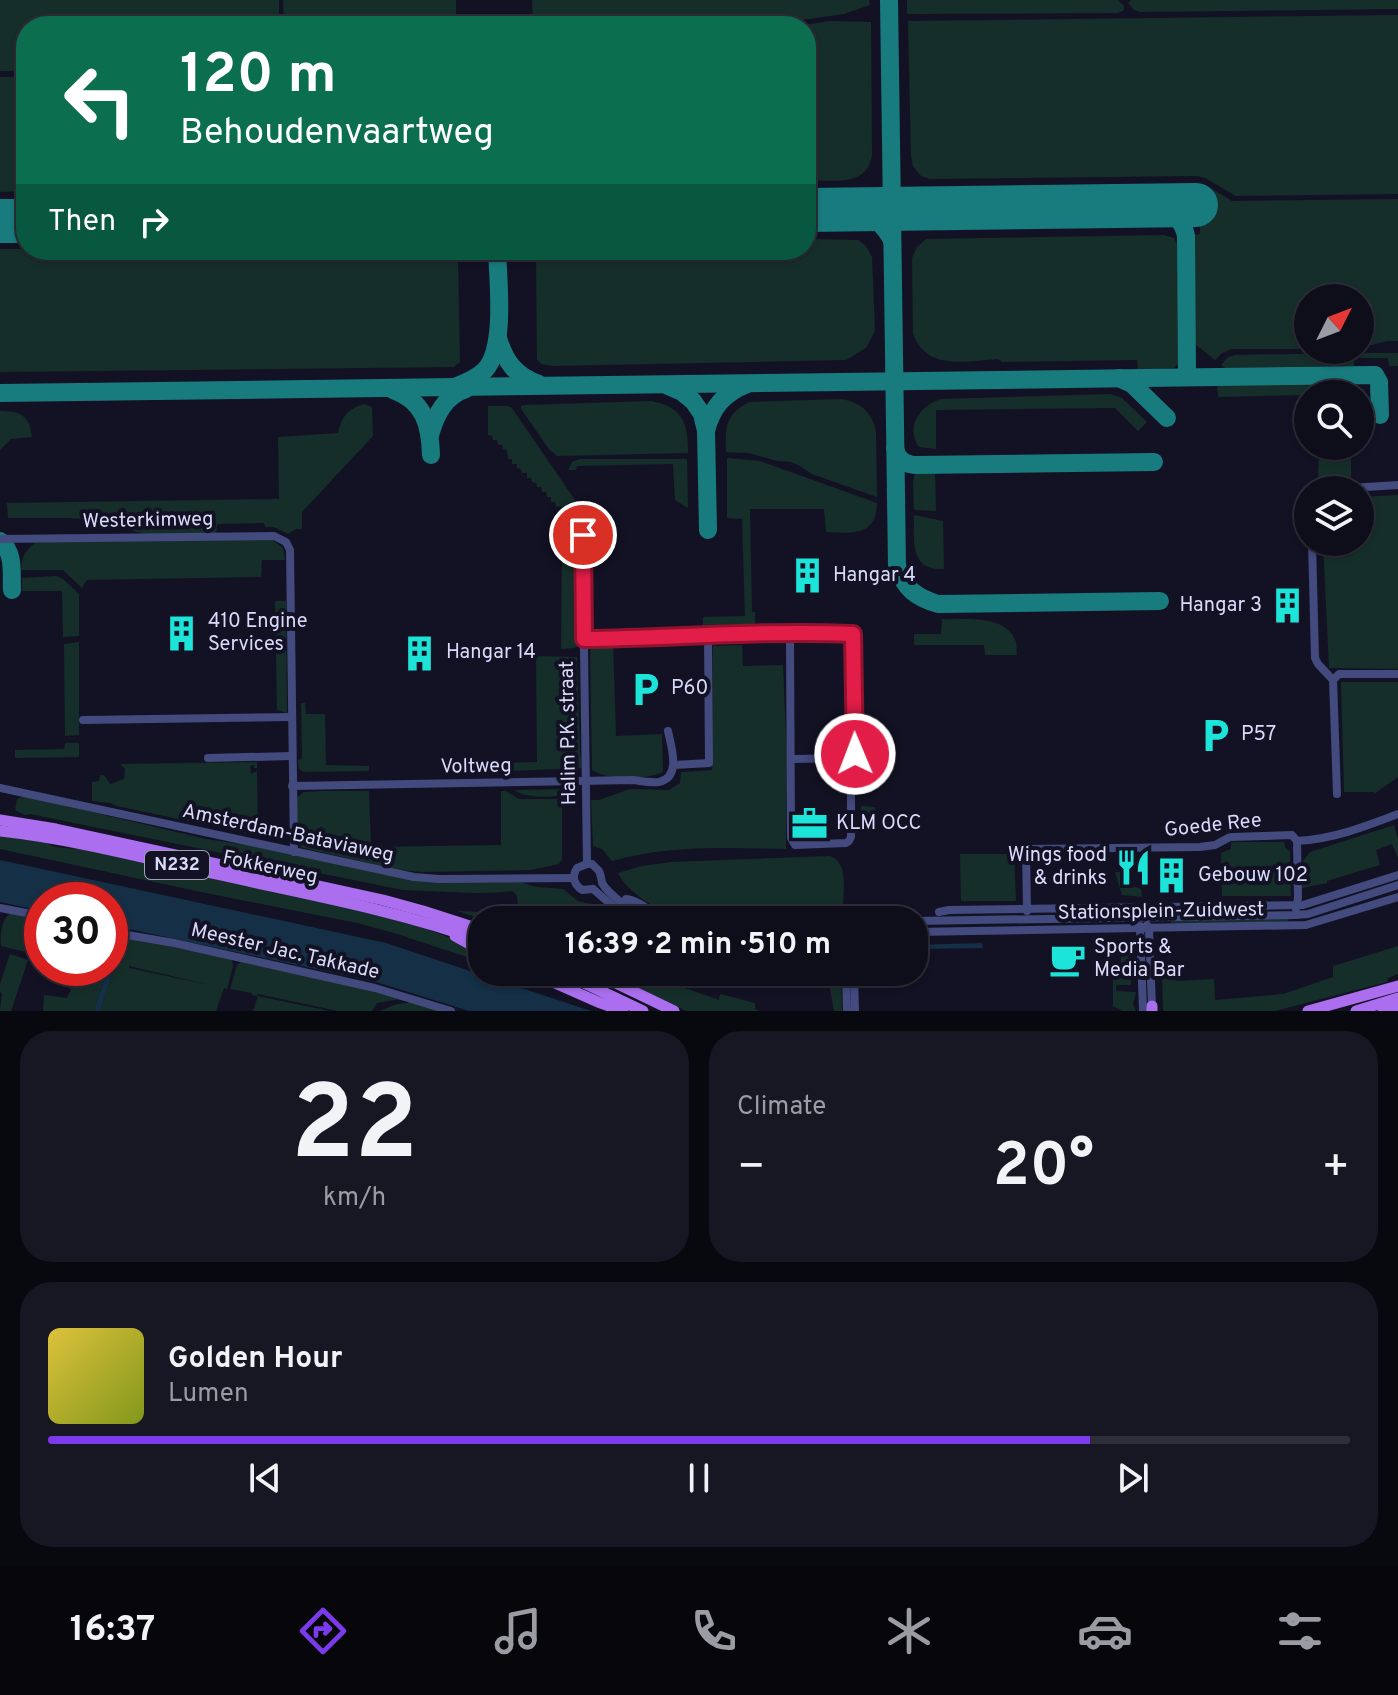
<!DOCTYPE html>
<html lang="en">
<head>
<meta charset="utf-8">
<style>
	:root { --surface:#0e0e1b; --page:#171724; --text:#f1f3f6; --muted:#9b9ca3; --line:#2e2e3a; --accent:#7c3aed }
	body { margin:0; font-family:Overpass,sans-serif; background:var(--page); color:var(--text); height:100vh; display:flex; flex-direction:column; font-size:30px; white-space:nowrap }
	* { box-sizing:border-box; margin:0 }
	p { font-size:26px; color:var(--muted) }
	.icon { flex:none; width:44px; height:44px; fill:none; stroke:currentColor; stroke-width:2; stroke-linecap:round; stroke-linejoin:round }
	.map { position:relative; height:1011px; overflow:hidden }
	.side { display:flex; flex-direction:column; gap:20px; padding:20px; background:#08080f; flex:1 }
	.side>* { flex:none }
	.top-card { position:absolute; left:16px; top:16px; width:800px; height:244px; border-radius:32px; box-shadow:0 2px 6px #0004,0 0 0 2px var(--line); background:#0b6e4f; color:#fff; overflow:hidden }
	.needle { width:52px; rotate:48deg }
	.tools { position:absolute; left:1294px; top:284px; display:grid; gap:16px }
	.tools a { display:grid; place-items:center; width:80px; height:80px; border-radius:50%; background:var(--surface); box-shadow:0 2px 6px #0004,0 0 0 2px var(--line); font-size:40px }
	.speed { position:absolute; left:24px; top:882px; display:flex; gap:16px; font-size:40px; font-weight:700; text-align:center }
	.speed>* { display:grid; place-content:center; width:104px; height:104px; border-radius:50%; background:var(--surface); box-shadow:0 2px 6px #0004,0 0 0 2px var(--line); line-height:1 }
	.speed .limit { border:12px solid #d22; background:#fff; color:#111 }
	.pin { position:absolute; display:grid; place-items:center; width:68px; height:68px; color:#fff; margin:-34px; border:4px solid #fff; border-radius:50%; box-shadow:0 2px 8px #0007 }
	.me { position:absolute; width:88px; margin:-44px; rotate:359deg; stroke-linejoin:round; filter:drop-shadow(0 0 6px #0008) }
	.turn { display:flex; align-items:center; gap:28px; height:168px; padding:0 32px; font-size:36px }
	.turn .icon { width:104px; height:104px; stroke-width:2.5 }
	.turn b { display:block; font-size:56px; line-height:68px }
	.then { display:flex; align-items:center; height:76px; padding:0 32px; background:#0003; gap:16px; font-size:30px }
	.big { font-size:60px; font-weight:700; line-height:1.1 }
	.side .widget { flex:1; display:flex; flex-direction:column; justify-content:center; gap:12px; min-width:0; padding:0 28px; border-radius:32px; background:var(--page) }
	.side .dial { align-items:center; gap:0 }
	.dial b { font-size:104px; line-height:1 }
	.song { display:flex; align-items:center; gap:24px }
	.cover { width:96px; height:96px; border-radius:12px; background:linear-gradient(135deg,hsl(50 70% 55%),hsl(70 70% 35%)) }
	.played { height:8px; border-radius:4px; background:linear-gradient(90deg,var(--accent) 80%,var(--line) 80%) }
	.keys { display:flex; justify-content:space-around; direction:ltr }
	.heat { display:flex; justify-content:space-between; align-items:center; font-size:44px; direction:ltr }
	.side .tiles { flex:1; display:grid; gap:20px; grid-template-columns:1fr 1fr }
	.widget:last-child { grid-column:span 2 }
	.trip { position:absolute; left:468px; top:906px; width:460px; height:80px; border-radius:32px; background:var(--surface); box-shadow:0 2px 6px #0004,0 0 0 2px var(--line); font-weight:700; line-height:80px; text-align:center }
	.dock { display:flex; height:128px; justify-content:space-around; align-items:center; background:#06060b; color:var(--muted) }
	.dock .icon { width:56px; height:56px }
	.dock .active { color:var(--accent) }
	.dock b { font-size:36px; color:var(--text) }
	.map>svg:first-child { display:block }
	.green { fill:#162e29 }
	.water { fill:#142f46 }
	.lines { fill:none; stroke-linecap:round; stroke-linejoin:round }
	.taxiway { stroke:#187b7e; stroke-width:18 }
	.runway { stroke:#187b7e; stroke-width:44 }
	.minor { stroke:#424a7e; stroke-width:8 }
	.major { stroke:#aa6eee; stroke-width:11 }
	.route-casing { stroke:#92132f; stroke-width:20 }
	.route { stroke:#e11d48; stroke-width:14 }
	.labels { text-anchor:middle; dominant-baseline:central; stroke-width:8; stroke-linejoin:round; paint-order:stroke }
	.shield { fill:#121224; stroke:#9e9fba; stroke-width:2 }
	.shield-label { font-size:18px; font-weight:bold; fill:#dadbfb }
	.street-label { font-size:20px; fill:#dadbfb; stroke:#121224 }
	.poi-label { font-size:20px; fill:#dadbfb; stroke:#121224; text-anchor:start }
</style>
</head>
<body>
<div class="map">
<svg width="1398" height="1011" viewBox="0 0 1398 1011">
	<rect width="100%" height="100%" fill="#121224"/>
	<g class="green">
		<polygon points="0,0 279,0 279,26 26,26 26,71 0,71"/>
		<polygon points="283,0 456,0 456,26 284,26"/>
		<polygon points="532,0 869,0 870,5 844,14 761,26 533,26"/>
		<polygon points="907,0 1118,0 1124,6 1124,10 1118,13 907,14"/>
		<polygon points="1131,0 1398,0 1398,9 1140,12 1134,10 1128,3"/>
		<polygon points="1398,15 1398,194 1236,196 1205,178 1197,176 930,179 921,176 913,166 911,156 908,21"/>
		<path d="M830,21l41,1 1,133c-5,33 -40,25 -66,25v-154h-9z"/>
		<polygon points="0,77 26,77 26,191 0,192"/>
		<polygon points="1199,183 1206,185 1232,201 1236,201 1398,199 1398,341 1387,341 1360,348 1360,298 1308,298 1308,349 1232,349 1222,353 1215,360 1195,344 1194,235 1200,234"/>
		<path d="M1163,235l11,3 4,8 2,111v5l-6,6 -36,2 -1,-10 -135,2 -4,-3c-32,2 -71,12 -85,-25l-1,-76 5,-11 9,-8z"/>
		<polygon points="806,239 858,240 866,246 872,257 875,331 866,348 846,360 552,366 542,364 537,360 536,256 542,250 806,250"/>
		<polygon points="0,249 450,250 458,257 460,362 454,367 0,372"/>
		<polygon points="1349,353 1354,358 1354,366 1226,368 1221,365 1228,357 1235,355"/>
		<polygon points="1364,353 1398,353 1398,366 1389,366 1388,358 1359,358"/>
		<polygon points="1350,383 1353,384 1353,394 1218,397 1217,384"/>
		<path d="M1110,394l12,4 25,24 -9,9 -23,-23 -179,2v39l-17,-2c-14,-20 1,-42 22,-48z"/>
		<path d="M841,399c19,3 31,13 35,32l1,66 -65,-23 -12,-8 -9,-4 -14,-1 -28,-8 -23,-1c-1,-25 0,-38 23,-50z"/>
		<path d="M651,401c32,6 37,22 37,52l-131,3 -8,-7 -28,-40v-3l3,-1z"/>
		<path d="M364,404l8,3 1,29 -71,76v17h-6l-8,5 -14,-7h-9l-1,-4 -47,1 -1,9 -70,1 -62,-15 -17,-1h-59l-1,-15 272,-4 -1,-62 60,-4c4,-16 9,-24 26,-29z"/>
		<polygon points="488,406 508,406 512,408 579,506 578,525 562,525 561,506 556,507 555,502 551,502 551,497 547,497 546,492 542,492 541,487 537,487 536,483 532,482 531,478 527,478 527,473 522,473 521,469 517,468 517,464 512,464 512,459 508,459 507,450 503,449 502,445 498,445 497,440 493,440 492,436 488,435"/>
		<path d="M0,411c21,0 30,5 32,26l-21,2 -11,11z"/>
		<polygon points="1319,446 1351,446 1351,481 1318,482"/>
		<path d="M727,458l33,3 117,42c-1,34 -25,30 -51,29l-2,-23h-74l2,103h3v12l-52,1v-8l42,-1 -3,-97 -15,-1z"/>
		<polygon points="580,459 687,459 688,508 675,500 673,464 577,466 576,470 568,470 572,462"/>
		<polygon points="935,470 936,511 914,510 913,481 915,474 920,471"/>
		<polygon points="1398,495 1398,669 1329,668 1323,542 1360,542 1360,497"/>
		<path d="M914,515l29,6 1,48c-35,2 -30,-29 -30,-54z"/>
		<path d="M271,539l12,9 2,12h-23l-1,17 -174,3 -5,8 -19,-18h-42c0,-12 5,-22 16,-28z"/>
		<polygon points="562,545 573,545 574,630 579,630 580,644 574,648 561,649"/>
		<polygon points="56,576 63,579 79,594 79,636 63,637 62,591 22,591 22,578"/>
		<polygon points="275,601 286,601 287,713 277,710"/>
		<path d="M942,619c23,1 65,-5 74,23 1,5 0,9 1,13h-32l-1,-10h-70v-11h27z"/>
		<polygon points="79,642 79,735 65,736 64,644"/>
		<path d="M590,642h23l3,94 46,-2 1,38c-19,8 -53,9 -71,-2z"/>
		<path d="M742,645l1,21 40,-1 4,95 -1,89c-59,-1 -117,-4 -174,12l-10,-12 -9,-3 -2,-46h8l31,-11 39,1 11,-7 1,-11 31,-2 1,-124z"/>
		<polygon points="536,656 577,657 580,754 582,768 505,771 500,763 537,762"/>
		<polygon points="1341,682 1398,682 1398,777 1374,794 1374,792 1344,792"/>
		<polygon points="301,703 305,703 306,714 325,714 326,765 369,766 369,771 304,772 299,769 298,760 302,759"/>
		<polygon points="65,743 79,743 79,757 15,758 15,750 64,749"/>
		<polygon points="257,762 257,768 254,768 254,765 250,766 251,774 257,771 258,836 117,806 110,803 92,801 92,782 99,781 100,775 104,775 110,784 124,779 125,769 120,764"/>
		<path d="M569,789l-3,6c-17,2 -37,4 -52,-5z"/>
		<polygon points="322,791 369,791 371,847 501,845 501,791 506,791 519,799 562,799 562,859 559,864 531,870 422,872 400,870 303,848 297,844 297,797 304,792"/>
		<path d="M24,796l182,43 55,8 137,30 118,4 21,6 26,2 15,12 22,5 4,3 -8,11h-111l-28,-9 27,1 34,-5 -1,-11 -4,-5c-23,3 -42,2 -65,1 -16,-1 -29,-1 -45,-2l-373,-76 -5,1 -10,-5 2,-11z"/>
		<polygon points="861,806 875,807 876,832 861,832"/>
		<polygon points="1394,825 1398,839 1398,858 1392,844 1376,850 1380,865 1327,881 1327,883 1302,888 1303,861 1310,852"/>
		<polygon points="0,836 44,842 55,847 88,850 223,881 360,910 426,929 448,937 482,954 482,962 394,933 357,923 201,892 0,849"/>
		<polygon points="1231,842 1284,842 1285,847 1290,852 1291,896 1222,896 1221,853 1231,849"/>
		<polygon points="1014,854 1016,901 961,901 960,854"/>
		<path d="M830,856c19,7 13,34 13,50l-3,4 -22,3h-145c-19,-3 -47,-23 -55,-40l24,-7 29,-4z"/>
		<polygon points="1115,872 1121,872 1123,883 1141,889 1142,897 1122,895"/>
		<path d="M10,913l32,6v30l-11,-3 -5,6 -25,-6c-1,-12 0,-25 9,-33z"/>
		<polygon points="1289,919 1287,922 1171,924 1171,920"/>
		<polygon points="110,934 230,959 232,961 233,966 227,989 129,966 129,968 224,988 216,1011 100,1011 115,965 110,963"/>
		<polygon points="1398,946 1398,974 1388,978 1387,982 1275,1011 1163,1011 1162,970 1168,971 1171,977 1177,981 1214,979 1215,1000 1283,994 1333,977 1333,966"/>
		<polygon points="1121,952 1130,952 1131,985 1116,985 1116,991 1136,992 1133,1004 1136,1011 1122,1011 1113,1006 1113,980 1121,976"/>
		<polygon points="10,954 28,960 11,1011 0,1011 2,993 0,992 0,984"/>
		<polygon points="241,962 346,984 401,999 377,1003 372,1011 338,1011 258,994 257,996 252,995 252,993 230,989 237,965"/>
		<polygon points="50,968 108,968 94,1011 43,1011 44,995 67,998 71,990 66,985 66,981 51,973"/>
		<polygon points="605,972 640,972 719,1000 720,994 755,1003 755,1009 759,1011 686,1011"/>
		<polygon points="830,972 841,972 842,1011 834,1011 828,977"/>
		<polygon points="258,996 329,1011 253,1011"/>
		<polygon points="415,1002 444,1011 379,1011 397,1004"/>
	</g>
	<g class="water">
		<polygon points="0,860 386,943 591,1011 469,1011 376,982 110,925 110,900 42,900 42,911 0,902"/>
		<polygon points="982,943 983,948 914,949 914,945"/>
		<polygon points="110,962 115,965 100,1011 94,1011 108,968 110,968"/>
	</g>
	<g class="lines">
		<g class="taxiway">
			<path d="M889,0l8,566c8,23 18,31 41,38l222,-3"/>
			<path d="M1159,206c14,7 24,14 27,30l1,134"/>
			<path d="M859,210c15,7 25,15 33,30"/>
			<path d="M498,338c7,23 17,38 41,46"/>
			<polyline points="1119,378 1132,384 1167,418"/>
			<path d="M457,386c10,-4 20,-8 28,-16 21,-22 13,-90 12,-120"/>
			<polyline points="668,386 682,392 693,401 702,414 706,431 708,530"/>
			<path d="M393,390c31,11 37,34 38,65"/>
			<polyline points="0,393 1371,375 1375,375 1379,382 1380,415"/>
			<path d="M706,431c6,-24 18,-38 41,-47"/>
			<path d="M430,435c6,-21 15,-39 36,-46"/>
			<path d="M895,448c2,11 9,16 20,17l239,-3"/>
			<path d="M0,541c15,12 11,31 12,49"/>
		</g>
		<g class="runway">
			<polyline points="806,210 1196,205"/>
			<polyline points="0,221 26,221"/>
		</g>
		<g class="minor">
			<polyline points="1319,490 1398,485"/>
			<polyline points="582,506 587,864"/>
			<polyline points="0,539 274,536 286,542 290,550 294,852"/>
			<polyline points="1312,542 1315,658 1318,664 1333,680 1337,794"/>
			<path d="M584,639c27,0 55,0 82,-1 14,-1 29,-3 43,-4 48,-2 97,-3 144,0l2,124 -4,5v74l-2,4 -3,2 -51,2 -4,-7 -1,-205"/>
			<polyline points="1333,680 1339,674 1398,674"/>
			<polyline points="83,720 292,717"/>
			<polyline points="208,758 292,756"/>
			<polyline points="792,759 855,758"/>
			<polyline points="674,765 709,763 708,634"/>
			<path d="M292,786l341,-6c8,1 18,3 26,2 23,-5 12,-36 9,-51"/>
			<polyline points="0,788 414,877 439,879 574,878"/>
			<path d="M587,864h5l7,7c1,1 3,11 3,12 6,11 34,32 46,37"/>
			<path d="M587,864l-10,4c-5,8 -4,16 5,22l11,-1"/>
			<polyline points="593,889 629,920"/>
			<path d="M626,899c13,1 28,15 40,21"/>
			<polyline points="0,908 42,916"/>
			<polyline points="1296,909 1298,898 1297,841"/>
			<path d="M1027,911l-1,-62 174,-2 15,-2 15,-8 62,-2 5,6c36,-2 67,-14 101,-27"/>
			<polyline points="939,912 949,910 1303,905 1398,875"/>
			<polyline points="914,921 1296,915 1308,914 1398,885"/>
			<polyline points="1147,925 1149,928 1152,1006"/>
			<polyline points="1140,926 1143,1011"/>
			<polyline points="110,932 174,943 375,988 451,1011"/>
			<polyline points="914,932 1306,925 1398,897"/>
			<polyline points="846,972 847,1011"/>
			<polyline points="854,972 855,1011"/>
		</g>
		<g class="major">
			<polyline points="0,820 56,829 383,900 423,911 482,930"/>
			<path d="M0,831c73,8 144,27 216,43 89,20 180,36 266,67"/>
			<polyline points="455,936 482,951"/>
			<polyline points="530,972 598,1002 623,1011"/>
			<polyline points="561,972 643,1011"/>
			<polyline points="593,972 674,1011"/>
			<polyline points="1152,1006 1152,1011"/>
			<polyline points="1308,1011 1398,986"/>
			<polyline points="1356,1011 1398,998"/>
			<polyline points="1383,1011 1398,1006"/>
		</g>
	</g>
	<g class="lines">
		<defs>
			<path id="route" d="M583,535l1,104c90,-1 180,-9 269,-5l2,120"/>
		</defs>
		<use href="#route" class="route-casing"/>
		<use href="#route" class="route"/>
	</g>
	<defs>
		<symbol id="building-bare" viewBox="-9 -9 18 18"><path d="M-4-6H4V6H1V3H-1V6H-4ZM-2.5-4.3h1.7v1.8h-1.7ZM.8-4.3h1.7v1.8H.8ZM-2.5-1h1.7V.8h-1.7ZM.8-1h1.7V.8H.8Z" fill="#1de4d8" stroke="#121224" stroke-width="2.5" paint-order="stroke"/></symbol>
		<symbol id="parking-bare" viewBox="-9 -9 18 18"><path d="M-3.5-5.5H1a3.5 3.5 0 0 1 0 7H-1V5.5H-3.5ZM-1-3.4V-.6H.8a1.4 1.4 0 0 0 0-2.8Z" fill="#1de4d8" stroke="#121224" stroke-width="2.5" paint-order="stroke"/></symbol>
		<symbol id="office-bare" viewBox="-9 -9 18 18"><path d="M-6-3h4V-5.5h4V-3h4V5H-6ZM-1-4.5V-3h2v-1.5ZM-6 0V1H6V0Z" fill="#1de4d8" stroke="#121224" stroke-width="2.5" paint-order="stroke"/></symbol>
		<symbol id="restaurant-bare" viewBox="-9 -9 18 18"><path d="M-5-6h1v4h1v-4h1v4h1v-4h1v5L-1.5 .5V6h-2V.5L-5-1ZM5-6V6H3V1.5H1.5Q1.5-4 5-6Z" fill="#1de4d8" stroke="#121224" stroke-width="2.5" paint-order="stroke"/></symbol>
		<symbol id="cafe-bare" viewBox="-9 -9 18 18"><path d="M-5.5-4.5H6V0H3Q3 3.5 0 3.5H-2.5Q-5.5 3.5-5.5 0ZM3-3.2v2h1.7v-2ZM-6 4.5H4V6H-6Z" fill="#1de4d8" stroke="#121224" stroke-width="2.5" paint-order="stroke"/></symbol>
	</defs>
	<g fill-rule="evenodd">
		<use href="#building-bare" x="782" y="550" width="51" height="51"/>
		<use href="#building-bare" x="1262" y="580" width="51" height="51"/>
		<use href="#building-bare" x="156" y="608" width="51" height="51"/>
		<use href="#building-bare" x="394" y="628" width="51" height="51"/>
		<use href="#parking-bare" x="620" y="664" width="51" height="51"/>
		<use href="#parking-bare" x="1190" y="710" width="51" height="51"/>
		<use href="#office-bare" x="784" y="798" width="51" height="51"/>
		<use href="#restaurant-bare" x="1108" y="842" width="51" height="51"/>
		<use href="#building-bare" x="1146" y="850" width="51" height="51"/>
		<use href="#cafe-bare" x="1042" y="934" width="51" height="51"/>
	</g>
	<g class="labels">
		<rect class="shield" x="145" y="851" width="64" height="28" rx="6"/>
		<g class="shield-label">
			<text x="177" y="865">N232</text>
		</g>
		<g class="street-label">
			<text transform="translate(148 521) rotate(-1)">Westerkimweg</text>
			<text transform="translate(569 733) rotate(-91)">Halim P.K. straat</text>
			<text transform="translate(476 767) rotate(-1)">Voltweg</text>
			<text transform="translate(1213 826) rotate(-6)">Goede Ree</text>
			<text transform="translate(288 834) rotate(12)">Amsterdam-Bataviaweg</text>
			<text transform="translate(270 868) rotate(12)">Fokkerweg</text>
			<text transform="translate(1161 912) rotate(-1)">Stationsplein-Zuidwest</text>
			<text transform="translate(285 952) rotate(13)">Meester Jac. Takkade</text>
		</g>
		<g class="poi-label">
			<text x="833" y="576">Hangar 4</text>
			<text x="1262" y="606" text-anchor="end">Hangar 3</text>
			<text x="208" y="622">410 Engine<tspan x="208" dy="23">Services</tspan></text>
			<text x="446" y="653">Hangar 14</text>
			<text x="671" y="689">P60</text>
			<text x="1241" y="735">P57</text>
			<text x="836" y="824">KLM OCC</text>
			<text x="1107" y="856" text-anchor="end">Wings food<tspan x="1107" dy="23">&amp; drinks</tspan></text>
			<text x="1198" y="876">Gebouw 102</text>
			<text x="1094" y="948">Sports &amp;<tspan x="1094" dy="23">Media Bar</tspan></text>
		</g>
	</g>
</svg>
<div class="tools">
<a><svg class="needle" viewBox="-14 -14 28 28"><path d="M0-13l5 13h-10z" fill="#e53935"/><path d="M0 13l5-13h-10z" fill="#9b9ca3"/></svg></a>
<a><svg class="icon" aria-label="search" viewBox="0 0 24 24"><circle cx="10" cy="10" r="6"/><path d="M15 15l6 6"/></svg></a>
<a><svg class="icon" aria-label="layers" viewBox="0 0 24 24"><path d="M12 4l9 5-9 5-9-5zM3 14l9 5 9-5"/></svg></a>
</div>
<div class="speed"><div class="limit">30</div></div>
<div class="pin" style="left:583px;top:535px;background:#d93025"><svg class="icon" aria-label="arrive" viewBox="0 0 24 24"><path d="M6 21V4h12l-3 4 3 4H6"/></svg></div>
<svg class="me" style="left:855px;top:754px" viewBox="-20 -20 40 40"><circle r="17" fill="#e11d48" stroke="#fff" stroke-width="3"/><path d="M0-11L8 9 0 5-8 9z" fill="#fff"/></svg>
<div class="trip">16:39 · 2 min · 510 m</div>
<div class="top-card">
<div class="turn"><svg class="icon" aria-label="left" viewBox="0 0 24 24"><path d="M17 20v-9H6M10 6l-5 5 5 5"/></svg><div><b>120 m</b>Behoudenvaartweg</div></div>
<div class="then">Then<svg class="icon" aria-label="right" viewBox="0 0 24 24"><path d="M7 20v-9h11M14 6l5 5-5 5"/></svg></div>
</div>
</div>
<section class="side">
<div class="tiles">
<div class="widget dial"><b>22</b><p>km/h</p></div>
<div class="widget"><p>Climate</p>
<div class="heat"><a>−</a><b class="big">20°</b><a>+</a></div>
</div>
<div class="widget">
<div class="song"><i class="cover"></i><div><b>Golden Hour</b><p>Lumen</p></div></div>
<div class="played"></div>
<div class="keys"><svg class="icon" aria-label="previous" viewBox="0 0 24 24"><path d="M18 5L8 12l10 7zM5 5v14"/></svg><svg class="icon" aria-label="pause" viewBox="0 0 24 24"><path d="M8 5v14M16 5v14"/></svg><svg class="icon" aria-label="next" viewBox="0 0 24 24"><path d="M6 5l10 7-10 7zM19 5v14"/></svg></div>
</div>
</div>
</section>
<nav class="dock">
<b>16:37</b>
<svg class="icon active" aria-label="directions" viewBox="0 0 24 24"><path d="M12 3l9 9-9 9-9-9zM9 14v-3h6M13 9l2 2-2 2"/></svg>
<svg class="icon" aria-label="music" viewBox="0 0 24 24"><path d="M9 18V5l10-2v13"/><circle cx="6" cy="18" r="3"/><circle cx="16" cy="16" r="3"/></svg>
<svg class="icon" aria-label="phone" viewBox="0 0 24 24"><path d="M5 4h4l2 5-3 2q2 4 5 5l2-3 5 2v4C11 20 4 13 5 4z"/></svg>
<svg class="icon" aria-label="climate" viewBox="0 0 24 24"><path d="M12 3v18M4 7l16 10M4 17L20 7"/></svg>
<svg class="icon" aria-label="car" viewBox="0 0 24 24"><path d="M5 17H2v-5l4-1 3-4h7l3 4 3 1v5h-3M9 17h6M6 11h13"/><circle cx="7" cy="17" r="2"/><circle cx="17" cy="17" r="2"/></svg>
<svg class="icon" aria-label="filters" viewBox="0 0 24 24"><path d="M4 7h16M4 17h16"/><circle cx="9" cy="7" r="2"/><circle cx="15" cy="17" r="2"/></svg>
</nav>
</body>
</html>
